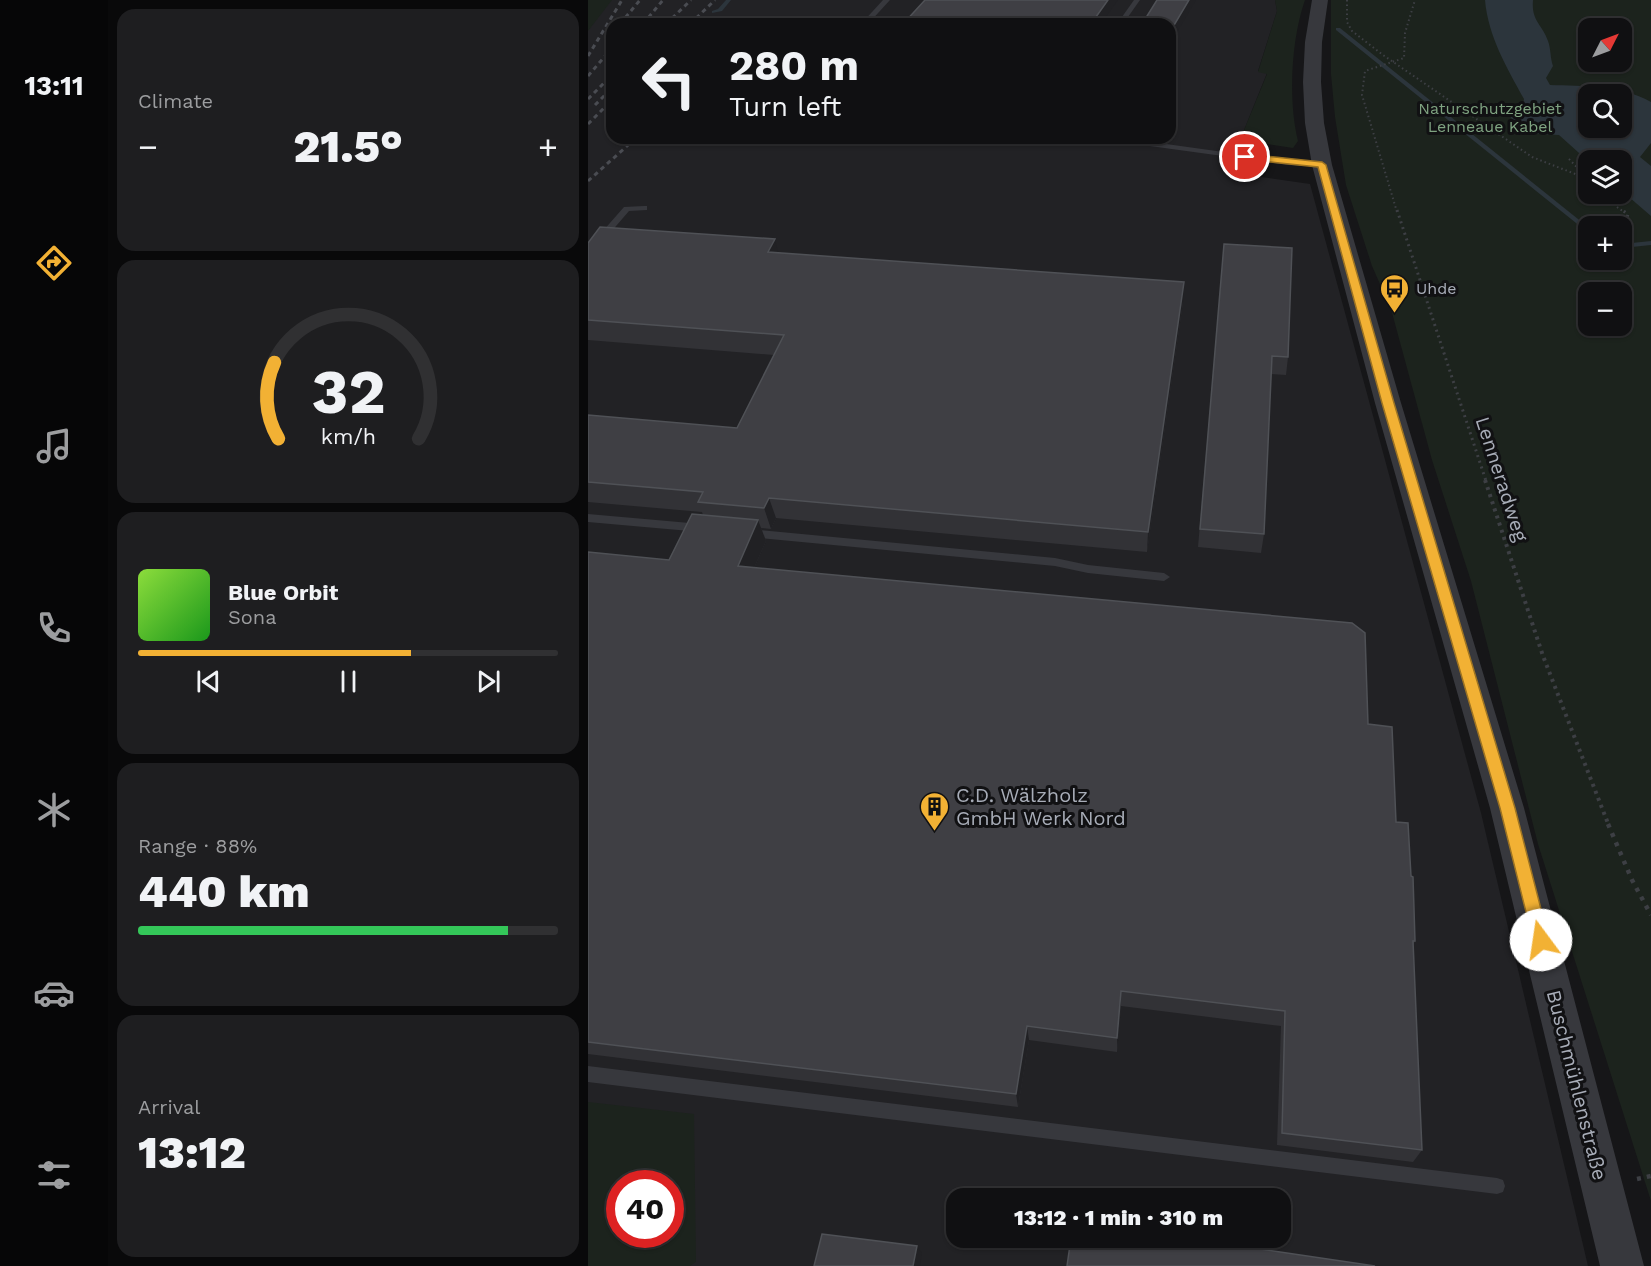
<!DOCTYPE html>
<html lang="en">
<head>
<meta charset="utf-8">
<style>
	:root { --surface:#101012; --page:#1e1e20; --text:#f1f3f6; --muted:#9c9d9f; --line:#303032; --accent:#f2b134 }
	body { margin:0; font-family:"Work Sans",sans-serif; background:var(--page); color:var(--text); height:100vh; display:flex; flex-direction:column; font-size:22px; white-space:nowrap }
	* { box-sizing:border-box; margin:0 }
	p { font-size:20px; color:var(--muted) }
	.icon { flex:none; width:33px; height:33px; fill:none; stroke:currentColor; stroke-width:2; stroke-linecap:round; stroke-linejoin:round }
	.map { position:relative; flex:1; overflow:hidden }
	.drawer { display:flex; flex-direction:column; gap:9px; padding:9px; background:#09090a; width:480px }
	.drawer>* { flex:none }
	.top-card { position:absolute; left:18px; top:18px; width:570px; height:126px; border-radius:18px; box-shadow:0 2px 4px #0004,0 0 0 2px var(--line); background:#101012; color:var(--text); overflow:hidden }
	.needle { width:39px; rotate:48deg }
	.fabs { position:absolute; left:990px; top:18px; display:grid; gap:12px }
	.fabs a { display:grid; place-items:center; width:54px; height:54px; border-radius:12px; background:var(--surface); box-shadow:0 2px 4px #0004,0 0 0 2px var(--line); font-size:30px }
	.speed { position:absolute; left:18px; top:1170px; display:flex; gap:12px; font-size:30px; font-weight:700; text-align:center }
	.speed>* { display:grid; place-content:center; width:78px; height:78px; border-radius:50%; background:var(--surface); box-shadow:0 2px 4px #0004,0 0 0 2px var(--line); line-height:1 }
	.speed .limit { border:9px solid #d22; background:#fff; color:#111 }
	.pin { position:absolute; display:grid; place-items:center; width:51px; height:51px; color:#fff; margin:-26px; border:3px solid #fff; border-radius:50%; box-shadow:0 2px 6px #0007 }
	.me { position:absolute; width:66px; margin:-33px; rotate:346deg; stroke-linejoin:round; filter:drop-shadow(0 0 4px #0008) }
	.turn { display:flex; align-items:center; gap:21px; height:126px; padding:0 24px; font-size:27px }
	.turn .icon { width:78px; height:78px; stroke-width:2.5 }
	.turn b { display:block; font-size:42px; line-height:51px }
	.big { font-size:45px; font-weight:800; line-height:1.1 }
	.drawer .widget { flex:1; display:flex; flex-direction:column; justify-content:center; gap:9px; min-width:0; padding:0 21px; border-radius:18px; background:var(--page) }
	.drawer .dial { align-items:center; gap:0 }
	.dial svg { height:156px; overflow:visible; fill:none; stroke:var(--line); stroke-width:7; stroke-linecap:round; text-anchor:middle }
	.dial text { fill:var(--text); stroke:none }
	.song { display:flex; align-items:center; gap:18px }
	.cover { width:72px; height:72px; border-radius:9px; background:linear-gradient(135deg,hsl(90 70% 55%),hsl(120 70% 35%)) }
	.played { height:6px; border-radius:3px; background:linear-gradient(90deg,var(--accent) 65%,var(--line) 65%) }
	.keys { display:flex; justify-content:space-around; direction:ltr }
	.heat { display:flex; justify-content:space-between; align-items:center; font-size:33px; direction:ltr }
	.charge { height:9px; border-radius:4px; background:linear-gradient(90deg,#34c759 88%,var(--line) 0) }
	.trip { position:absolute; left:358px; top:1188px; width:345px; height:60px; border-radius:18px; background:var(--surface); box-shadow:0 2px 4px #0004,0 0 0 2px var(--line); font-weight:800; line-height:60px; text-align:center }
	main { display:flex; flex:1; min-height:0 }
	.tabs { display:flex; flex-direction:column; width:108px; justify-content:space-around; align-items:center; background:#060607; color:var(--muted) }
	.tabs .icon { width:42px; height:42px }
	.tabs .selected { color:var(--accent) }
	.tabs b { font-size:27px; color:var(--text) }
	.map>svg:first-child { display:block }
	.built { fill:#222225; fill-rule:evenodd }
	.green { fill:#1c231d; fill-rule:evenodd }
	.water { fill:#2c353c; fill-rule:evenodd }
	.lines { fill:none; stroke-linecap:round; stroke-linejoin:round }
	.stream { fill:#2c353c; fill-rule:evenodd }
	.path-far3 { stroke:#3d3f44; stroke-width:2; stroke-dasharray:1.5 3; stroke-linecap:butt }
	.path-far2 { stroke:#3d3f44; stroke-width:3; stroke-dasharray:2 4; stroke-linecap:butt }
	.path-far1 { stroke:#3d3f44; stroke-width:4; stroke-dasharray:3 4.5; stroke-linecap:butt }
	.path { stroke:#3d3f44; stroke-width:4.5; stroke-dasharray:4 6; stroke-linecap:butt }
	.service { fill:#37383d; fill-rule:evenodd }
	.tertiary { fill:#37383d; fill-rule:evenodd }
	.rail { stroke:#4a4c52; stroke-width:3; stroke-dasharray:4.5 4; stroke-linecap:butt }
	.wall { fill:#323236 }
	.shaded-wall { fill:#212124 }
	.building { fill:#3f3f44; stroke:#4f5156; stroke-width:1.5 }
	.route { fill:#f2b134; stroke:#9d7322; stroke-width:1.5 }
	.labels { text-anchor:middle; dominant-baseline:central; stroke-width:6; stroke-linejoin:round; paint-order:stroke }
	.far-park-label { font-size:16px; fill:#7fa381; stroke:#111113 }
	.far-poi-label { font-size:16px; fill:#a8adb8; stroke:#111113; text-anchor:start }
	.street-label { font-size:20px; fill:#a8adb8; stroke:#111113 }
	.poi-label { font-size:20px; fill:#a8adb8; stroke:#111113; text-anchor:start }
</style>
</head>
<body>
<main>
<nav class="tabs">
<b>13:11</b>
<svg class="icon selected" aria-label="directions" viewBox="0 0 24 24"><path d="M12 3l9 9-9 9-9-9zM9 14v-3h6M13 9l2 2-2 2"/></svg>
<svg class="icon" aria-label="music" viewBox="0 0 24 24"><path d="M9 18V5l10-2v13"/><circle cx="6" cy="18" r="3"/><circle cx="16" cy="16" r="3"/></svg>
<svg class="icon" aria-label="phone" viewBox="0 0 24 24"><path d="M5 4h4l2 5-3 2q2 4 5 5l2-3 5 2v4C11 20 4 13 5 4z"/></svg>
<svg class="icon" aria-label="climate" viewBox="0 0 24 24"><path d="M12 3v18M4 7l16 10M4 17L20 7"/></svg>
<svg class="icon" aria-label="car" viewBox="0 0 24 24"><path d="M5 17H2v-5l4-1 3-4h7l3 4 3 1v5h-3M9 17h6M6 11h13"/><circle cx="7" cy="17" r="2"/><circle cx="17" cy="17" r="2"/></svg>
<svg class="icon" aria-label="filters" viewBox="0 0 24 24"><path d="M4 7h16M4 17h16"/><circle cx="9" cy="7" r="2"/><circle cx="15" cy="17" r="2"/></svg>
</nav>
<section class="drawer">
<div class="widget"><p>Climate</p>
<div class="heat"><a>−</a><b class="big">21.5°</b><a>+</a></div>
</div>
<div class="widget dial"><svg viewBox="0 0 100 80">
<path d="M14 69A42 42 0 1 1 86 69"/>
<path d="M14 69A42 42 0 0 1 12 30" stroke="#f2b134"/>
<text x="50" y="56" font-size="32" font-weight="700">32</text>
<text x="50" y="72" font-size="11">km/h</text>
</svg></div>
<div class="widget">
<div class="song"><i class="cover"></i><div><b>Blue Orbit</b><p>Sona</p></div></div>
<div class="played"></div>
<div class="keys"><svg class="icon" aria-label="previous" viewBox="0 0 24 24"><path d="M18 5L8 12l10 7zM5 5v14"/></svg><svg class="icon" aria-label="pause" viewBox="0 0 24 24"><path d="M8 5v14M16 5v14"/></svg><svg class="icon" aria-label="next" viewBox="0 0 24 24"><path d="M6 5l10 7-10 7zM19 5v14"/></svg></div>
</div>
<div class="widget"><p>Range · 88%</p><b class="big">440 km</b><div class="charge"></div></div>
<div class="widget"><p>Arrival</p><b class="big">13:12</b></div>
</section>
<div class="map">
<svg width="1063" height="1266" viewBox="0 0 1063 1266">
	<rect width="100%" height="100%" fill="#161618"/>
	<path class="built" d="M23,0h664l2,11 -19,60 9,2 -27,67v34l70,10 171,629 107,453h-1000v-1236zM24,24h558v114h-558zM32,1184h50v50h-50zM369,1198h324v40h-324z"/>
	<g class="green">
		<polygon points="0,0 24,0 0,31"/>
		<path d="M687,0h30c-14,40 -17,100 -7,141l-5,7 -53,-8 27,-66 -9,-2 19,-61z"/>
		<path d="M743,0h320v1201l-113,-357 -67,-263 -39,-121 -41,-151 -19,-43 -26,-81 -11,-68 -4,-43zM1000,28h34v34h-34zM1000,94h34v34h-34zM1000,160h34v34h-34zM1000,226h34v34h-34zM1000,292h34v34h-34z"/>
		<path d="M0,1102l106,12 2,148 -6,4h-102zM32,1184h50v50h-50z"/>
	</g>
	<path class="water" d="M897,0h48c-2,21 9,24 15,41 3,8 2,17 5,25l-7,12 4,7c32,1 72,0 101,17v41l-11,14 11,9v50l-29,-25v-31l-34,1 -29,-26 -36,-2 -15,-19 15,-9 1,-6c-17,-31 -36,-63 -39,-99zM1000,94h34v34h-34z"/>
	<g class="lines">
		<g class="stream">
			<polygon points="138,0 143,0 134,11 124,13 124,11 130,9"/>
			<polygon points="748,28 752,28 1000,227 1000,232 998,231 748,30"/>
			<polygon points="1063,241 1063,245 1034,248 1034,244"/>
		</g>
		<g class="path-far3">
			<polyline points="759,0 759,22 764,31 795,55 944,157 1000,179"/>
			<polyline points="981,159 997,176"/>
			<polyline points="1017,194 1022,202 1036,212"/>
			<polyline points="809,212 774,95 777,71 816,58 817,33 827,0"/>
		</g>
		<g class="path-far2">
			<polyline points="809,210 898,481"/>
			<polyline points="1034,234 1040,214 1034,210"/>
		</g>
		<polyline class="path-far1" points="897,480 955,656 1021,826"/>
		<g class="path">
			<polyline points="1020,824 1044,880 1063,915"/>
			<polyline points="1049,1179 1063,1176"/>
		</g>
		<g class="service">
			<polygon points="295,0 302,0 280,24 273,24"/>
			<polygon points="546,0 552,0 535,24 529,24"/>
			<polygon points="514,138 535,138 700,161 734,163 738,165 734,167 700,165 518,140"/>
			<polygon points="56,206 59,206 59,210 41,211 3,255 0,256 0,248 36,207"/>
			<polygon points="0,514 113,524 119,528 113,532 0,522"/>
			<polygon points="160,529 467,558 500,565 576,573 582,577 576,581 500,573 467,566 160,537 154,533"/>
			<polygon points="0,1066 909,1178 915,1180 917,1186 915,1192 909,1194 0,1082"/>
		</g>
		<polygon class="tertiary" points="724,0 740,0 734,42 733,82 736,123 744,165 813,403 936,808 1056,1266 1012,1266 902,808 787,403 724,165 717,123 715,82 717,42"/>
		<g class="rail">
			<polyline points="32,24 52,0"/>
			<polyline points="55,24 75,0"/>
			<polyline points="78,24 103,0"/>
			<polyline points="102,24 127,0"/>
			<polyline points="0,56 34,0"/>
			<polyline points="0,76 24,48"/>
			<polyline points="0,99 24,75"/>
			<polyline points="7,105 24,88"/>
			<polyline points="0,124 24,100"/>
			<polyline points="0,181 48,138"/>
		</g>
	</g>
	<g class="wall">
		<polygon points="0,243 190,253 595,302 559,552 188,518 183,529 173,528 178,541 166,568 780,724 808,822 823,876 827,941 825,945 834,1150 825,1162 689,1145 693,1026 533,1006 529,1052 441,1040 430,1107 0,1054 0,552 81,560 115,515 114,512 0,502 0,415 149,428 186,355 0,340"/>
		<polygon points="636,244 700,357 698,375 683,374 676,534 673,553 610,547"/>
	</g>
	<g class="shaded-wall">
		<polygon points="520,0 530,0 513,24 503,24"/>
		<polygon points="601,0 608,0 582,44 582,32"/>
		<polygon points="187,239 192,260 180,252"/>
		<polygon points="596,282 595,302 559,552 560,532"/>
		<polygon points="181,498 188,518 183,529 176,508"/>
		<polygon points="170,520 178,541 158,586 150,566"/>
		<polygon points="533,991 533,1006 529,1052 529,1038"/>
		<polygon points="439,1026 441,1040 430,1107 428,1094"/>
		<polygon points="329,1246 334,1253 332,1266 325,1266"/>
	</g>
	<g class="building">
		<polygon points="337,0 520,0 503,24 315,24"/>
		<polygon points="569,0 601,0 582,32 582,24 554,24"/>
		<polygon points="12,227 187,239 180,252 596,282 560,532 181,498 176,508 110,502 115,492 0,482 0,415 149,428 196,335 0,320 0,243"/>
		<polygon points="636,244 704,248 700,357 684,356 676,534 612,529"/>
		<polygon points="104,514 170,520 150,566 764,623 777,633 780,724 804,727 808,822 820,823 823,876 825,877 827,941 825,941 834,1150 694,1133 697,1011 533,991 529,1038 439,1026 428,1094 0,1042 0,552 81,560"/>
		<polygon points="234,1234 329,1246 325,1266 226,1266"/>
		<polygon points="483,1238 597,1238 787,1266 479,1266"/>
	</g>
	<polygon class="route" points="657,154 734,162 738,165 806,403 927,808 961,940 959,946 953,948 947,946 945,940 912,808 794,403 730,167 654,159 654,155"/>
	<defs>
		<symbol id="bus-pin" viewBox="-11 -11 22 30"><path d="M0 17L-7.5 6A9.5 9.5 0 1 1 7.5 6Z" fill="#f2b134" stroke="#111113"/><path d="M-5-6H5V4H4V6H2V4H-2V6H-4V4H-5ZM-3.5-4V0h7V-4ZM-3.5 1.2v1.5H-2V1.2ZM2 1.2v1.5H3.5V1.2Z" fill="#111"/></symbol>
		<symbol id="building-pin" viewBox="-11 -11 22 30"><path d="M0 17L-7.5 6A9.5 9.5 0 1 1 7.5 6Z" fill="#f2b134" stroke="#111113"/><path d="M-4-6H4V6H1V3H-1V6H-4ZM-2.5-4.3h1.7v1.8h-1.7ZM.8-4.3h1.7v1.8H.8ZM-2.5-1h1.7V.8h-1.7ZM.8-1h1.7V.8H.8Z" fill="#111"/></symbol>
	</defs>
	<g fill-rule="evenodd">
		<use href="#bus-pin" x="790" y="272" width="33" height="45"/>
		<use href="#building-pin" x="330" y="790" width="33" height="45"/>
	</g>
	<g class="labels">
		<g class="far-park-label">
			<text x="902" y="108">Naturschutzgebiet<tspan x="902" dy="18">Lenneaue Kabel</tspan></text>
		</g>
		<g class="far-poi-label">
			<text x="828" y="288">Uhde</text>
		</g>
		<g class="street-label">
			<text transform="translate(914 479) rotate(72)">Lenneradweg</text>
			<text transform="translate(989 1085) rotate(76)">Buschmühlenstraße</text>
		</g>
		<g class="poi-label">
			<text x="368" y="795">C.D. Wälzholz<tspan x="368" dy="23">GmbH Werk Nord</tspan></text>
		</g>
	</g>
</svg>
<div class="fabs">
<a><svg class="needle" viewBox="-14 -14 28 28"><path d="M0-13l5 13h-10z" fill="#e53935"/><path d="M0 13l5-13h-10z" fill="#9c9d9f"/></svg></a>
<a><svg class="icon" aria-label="search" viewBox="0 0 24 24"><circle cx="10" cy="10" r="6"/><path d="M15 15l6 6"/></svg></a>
<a><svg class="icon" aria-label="layers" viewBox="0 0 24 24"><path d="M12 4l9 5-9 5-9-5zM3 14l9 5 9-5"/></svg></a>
<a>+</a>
<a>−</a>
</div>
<div class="speed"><div class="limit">40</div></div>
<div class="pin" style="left:657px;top:157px;background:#d93025"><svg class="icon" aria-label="arrive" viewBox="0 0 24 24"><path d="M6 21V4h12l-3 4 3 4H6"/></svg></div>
<svg class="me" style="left:953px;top:940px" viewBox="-20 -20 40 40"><circle r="19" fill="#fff"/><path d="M0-13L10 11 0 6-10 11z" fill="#f2b134"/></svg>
<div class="trip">13:12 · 1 min · 310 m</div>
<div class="top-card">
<div class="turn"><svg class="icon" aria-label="left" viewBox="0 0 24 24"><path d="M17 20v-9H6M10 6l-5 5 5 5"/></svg><div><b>280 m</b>Turn left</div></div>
</div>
</div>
</main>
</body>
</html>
